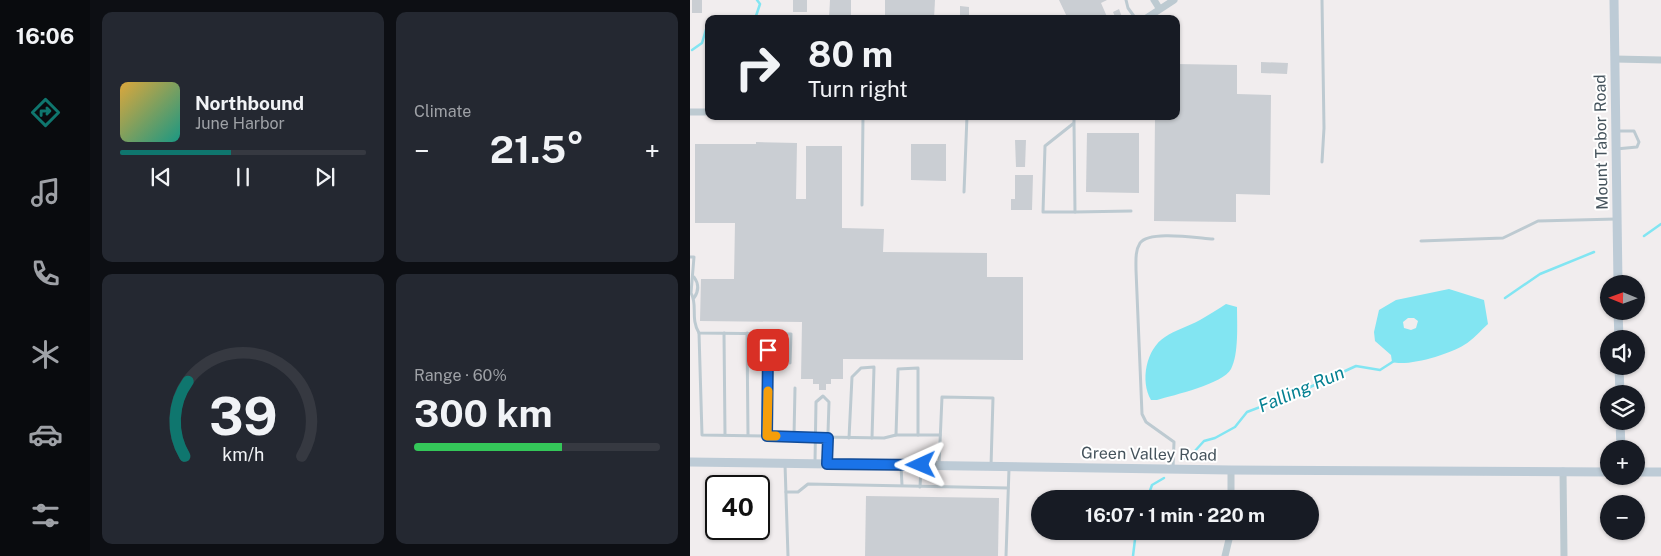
<!DOCTYPE html>
<html lang="en">
<head>
<meta charset="utf-8">
<style>
	:root { --surface:#171b24; --page:#242831; --text:#f1f3f6; --muted:#9ea1a6; --line:#363941; --accent:#0f766e }
	body { margin:0; font-family:"Public Sans",sans-serif; background:var(--page); color:var(--text); height:100vh; display:flex; flex-direction:column; font-size:19px; white-space:nowrap }
	* { box-sizing:border-box; margin:0 }
	p { font-size:16px; color:var(--muted) }
	.icon { flex:none; width:28px; height:28px; fill:none; stroke:currentColor; stroke-width:2; stroke-linecap:round; stroke-linejoin:round }
	.map { position:relative; flex:1; overflow:hidden }
	.drawer { display:flex; flex-direction:column; gap:12px; padding:12px; background:#0d0f14; width:600px }
	.drawer>* { flex:none }
	.guide { position:absolute; left:15px; top:15px; width:475px; height:105px; border-radius:10px; box-shadow:0 1px 4px #0004; background:#171b24; color:var(--text); overflow:hidden }
	.needle { width:32px; rotate:271deg }
	.buttons { position:absolute; left:910px; top:275px; display:grid; gap:10px }
	.buttons a { display:grid; place-items:center; width:45px; height:45px; border-radius:50%; background:var(--surface); box-shadow:0 1px 4px #0004; font-size:25px }
	.speed { position:absolute; left:15px; top:475px; display:flex; gap:10px; font-size:25px; font-weight:700; text-align:center }
	.speed>* { display:grid; place-content:center; width:65px; height:65px; border-radius:50%; background:var(--surface); box-shadow:0 1px 4px #0004; line-height:1 }
	.speed .limit { border:2px solid #111; border-radius:8px; background:#fff; color:#111 }
	.pin { position:absolute; display:grid; place-items:center; width:42px; height:42px; color:#fff; margin:-21px; border-radius:10px; box-shadow:0 2px 8px #0006 }
	.me { position:absolute; width:55px; margin:-28px; rotate:269deg; stroke-linejoin:round; filter:drop-shadow(0 0 4px #0008) }
	.turn { display:flex; align-items:center; gap:18px; height:105px; padding:0 20px; font-size:22px }
	.turn .icon { width:65px; height:65px; stroke-width:2.5 }
	.turn b { display:block; font-size:35px; line-height:42px }
	.big { font-size:38px; font-weight:700; line-height:1.1 }
	.drawer .widget { flex:1; display:flex; flex-direction:column; justify-content:center; gap:8px; min-width:0; padding:0 18px; border-radius:10px; background:var(--page) }
	.drawer .dial { align-items:center; gap:0 }
	.dial svg { height:130px; overflow:visible; fill:none; stroke:var(--line); stroke-width:7; stroke-linecap:round; text-anchor:middle }
	.dial text { fill:var(--text); stroke:none }
	.song { display:flex; align-items:center; gap:15px }
	.cover { width:60px; height:60px; border-radius:8px; background:linear-gradient(135deg,hsl(40 70% 55%),hsl(170 70% 35%)) }
	.played { height:5px; border-radius:2px; background:linear-gradient(90deg,var(--accent) 45%,var(--line) 45%) }
	.keys { display:flex; justify-content:space-around; direction:ltr }
	.heat { display:flex; justify-content:space-between; align-items:center; font-size:28px; direction:ltr }
	.charge { height:8px; border-radius:4px; background:linear-gradient(90deg,#34c759 60%,var(--line) 0) }
	.drawer .tiles { flex:1; display:grid; gap:12px; grid-template-columns:repeat(2,1fr) }
	.trip { position:absolute; left:341px; top:490px; width:288px; height:50px; border-radius:25px; background:var(--surface); box-shadow:0 1px 4px #0004; font-weight:700; line-height:50px; text-align:center }
	main { display:flex; flex:1; min-height:0 }
	.tabs { display:flex; flex-direction:column; width:90px; justify-content:space-around; align-items:center; background:#090b0e; color:var(--muted) }
	.tabs .icon { width:35px; height:35px }
	.tabs .on { color:var(--accent) }
	.tabs b { font-size:22px; color:var(--text) }
	.map>svg:first-child { display:block }
	.water { fill:#82e5f2; fill-rule:evenodd }
	.lines { fill:none; stroke-linecap:round; stroke-linejoin:round }
	.stream { stroke:#82e5f2; stroke-width:2.5 }
	.building { fill:#caced3 }
	.lane { stroke:#bdcad1; stroke-width:3 }
	.street { stroke:#bdcad1; stroke-width:7 }
	.secondary { stroke:#bdcbd6; stroke-width:9 }
	.route-casing { stroke:#114b97; stroke-width:12 }
	.route { stroke:#1a73e8; stroke-width:9 }
	.slow { stroke:#f59e0b; stroke-width:9 }
	.labels { text-anchor:middle; dominant-baseline:central; stroke-width:4; stroke-linejoin:round; paint-order:stroke }
	.street-label { font-size:16px; fill:#45535c; stroke:#fff }
	.water-label { font-size:18px; font-style:italic; fill:#058192; stroke:#fff }
</style>
</head>
<body>
<main>
<nav class="tabs">
<b>16:06</b>
<svg class="icon on" aria-label="directions" viewBox="0 0 24 24"><path d="M12 3l9 9-9 9-9-9zM9 14v-3h6M13 9l2 2-2 2"/></svg>
<svg class="icon" aria-label="music" viewBox="0 0 24 24"><path d="M9 18V5l10-2v13"/><circle cx="6" cy="18" r="3"/><circle cx="16" cy="16" r="3"/></svg>
<svg class="icon" aria-label="phone" viewBox="0 0 24 24"><path d="M5 4h4l2 5-3 2q2 4 5 5l2-3 5 2v4C11 20 4 13 5 4z"/></svg>
<svg class="icon" aria-label="climate" viewBox="0 0 24 24"><path d="M12 3v18M4 7l16 10M4 17L20 7"/></svg>
<svg class="icon" aria-label="car" viewBox="0 0 24 24"><path d="M5 17H2v-5l4-1 3-4h7l3 4 3 1v5h-3M9 17h6M6 11h13"/><circle cx="7" cy="17" r="2"/><circle cx="17" cy="17" r="2"/></svg>
<svg class="icon" aria-label="filters" viewBox="0 0 24 24"><path d="M4 7h16M4 17h16"/><circle cx="9" cy="7" r="2"/><circle cx="15" cy="17" r="2"/></svg>
</nav>
<section class="drawer">
<div class="tiles">
<div class="widget">
<div class="song"><i class="cover"></i><div><b>Northbound</b><p>June Harbor</p></div></div>
<div class="played"></div>
<div class="keys"><svg class="icon" aria-label="previous" viewBox="0 0 24 24"><path d="M18 5L8 12l10 7zM5 5v14"/></svg><svg class="icon" aria-label="pause" viewBox="0 0 24 24"><path d="M8 5v14M16 5v14"/></svg><svg class="icon" aria-label="next" viewBox="0 0 24 24"><path d="M6 5l10 7-10 7zM19 5v14"/></svg></div>
</div>
<div class="widget"><p>Climate</p>
<div class="heat"><a>−</a><b class="big">21.5°</b><a>+</a></div>
</div>
<div class="widget dial"><svg viewBox="0 0 100 80">
<path d="M14 69A42 42 0 1 1 86 69"/>
<path d="M14 69A42 42 0 0 1 16 23" stroke="#0f766e"/>
<text x="50" y="56" font-size="32" font-weight="700">39</text>
<text x="50" y="72" font-size="11">km/h</text>
</svg></div>
<div class="widget"><p>Range · 60%</p><b class="big">300 km</b><div class="charge"></div></div>
</div>
</section>
<div class="map">
<svg width="971" height="556" viewBox="0 0 971 556">
	<rect width="100%" height="100%" fill="#f1edee"/>
	<g class="water">
		<path d="M759,289l35,11 4,24c-8,7 -15,16 -24,21 -14,9 -56,22 -72,17l-1,-7 -16,-14 -1,-9 5,-22 17,-10zM718,318h6l4,3 -2,7 -5,2 -7,-2 -1,-6z"/>
		<path d="M536,304l11,3c0,17 2,47 -6,62 -8,15 -57,26 -74,31h-6c-11,-19 -5,-51 14,-63 10,-7 24,-11 35,-17 9,-5 18,-11 26,-16z"/>
	</g>
	<g class="lines">
		<g class="stream">
			<polyline points="65,19 70,4 67,0"/>
			<polyline points="2,50 12,43 17,26 19,26"/>
			<polyline points="954,236 971,224"/>
			<polyline points="815,298 850,274 904,252"/>
			<polyline points="491,460 504,452 514,441 525,438 545,427 557,412 607,393 666,366 690,370 704,361"/>
			<polyline points="457,499 462,485 474,478"/>
			<polyline points="443,556 446,531"/>
		</g>
	</g>
	<g class="building">
		<rect x="2" y="0" width="10" height="13"/>
		<rect x="103" y="0" width="14" height="12"/>
		<polygon points="140,0 161,0 161,19 139,19"/>
		<polygon points="195,0 245,0 244,19 195,19"/>
		<polygon points="369,0 417,0 411,3 418,19 378,19"/>
		<polygon points="270,6 279,7 279,19 270,19"/>
		<polygon points="429,9 432,17 426,19 423,12"/>
		<polygon points="571,62 598,63 597,74 571,73"/>
		<polygon points="486,64 547,65 547,94 581,95 580,195 546,194 546,222 464,221 465,116 486,116"/>
		<polygon points="397,133 449,133 449,193 396,192"/>
		<polygon points="325,140 336,140 335,167 326,167"/>
		<polygon points="66,142 107,143 106,199 116,199 116,146 152,146 152,228 194,229 193,252 297,253 297,277 333,277 333,360 153,359 153,379 141,379 141,384 136,384 136,390 129,390 129,384 123,384 123,379 111,379 112,322 10,321 11,279 44,279 45,223 5,223 5,144 66,144"/>
		<polygon points="221,144 256,144 256,181 221,180"/>
		<polygon points="325,175 343,175 342,210 321,210 321,199 325,199"/>
		<polygon points="176,496 309,498 308,556 175,556"/>
	</g>
	<g class="lines">
		<g class="lane">
			<polyline points="436,0 438,8 446,19"/>
			<polyline points="632,0 634,128 632,162"/>
			<polyline points="384,116 384,123 385,212 353,212 355,146 384,123"/>
			<polyline points="926,131 944,131 949,142 947,147 926,149"/>
			<polyline points="274,192 277,116"/>
			<polyline points="172,205 173,116"/>
			<polyline points="385,212 441,211"/>
			<polyline points="731,241 813,238 848,221 926,219"/>
			<path d="M0,257h4l-3,36c7,12 -1,25 8,40l92,1 -1,29"/>
			<path d="M4,277c5,7 5,14 0,21"/>
			<polyline points="9,333 12,435 194,438 206,435 250,435"/>
			<polyline points="34,333 35,435"/>
			<polyline points="57,333 58,435"/>
			<polyline points="206,435 208,369 228,368 228,435"/>
			<polyline points="77,436 78,333"/>
			<polyline points="104,436 105,388"/>
			<polyline points="159,438 162,377 171,368 184,367 182,438"/>
			<polyline points="125,462 126,402 133,396 139,402 137,464"/>
			<polyline points="95,464 98,556"/>
			<polyline points="249,465 252,397 303,398 301,466"/>
			<polyline points="211,466 212,485"/>
			<path d="M483,468l1,-26 -28,-20 -4,-8 -6,-144c0,-9 -1,-19 4,-27 9,-13 57,-5 73,-4"/>
			<polyline points="230,487 231,467"/>
			<polyline points="96,492 108,492 118,484 318,488"/>
			<polyline points="316,556 319,469"/>
		</g>
		<g class="street">
			<polyline points="464,0 469,8"/>
			<polyline points="455,19 484,0"/>
			<polyline points="925,59 971,60"/>
			<polyline points="0,112 19,112"/>
			<polyline points="873,471 874,556"/>
			<polyline points="541,499 541,470"/>
			<polyline points="535,556 541,531"/>
		</g>
		<g class="secondary">
			<polyline points="924,0 928,284"/>
			<polyline points="928,311 929,339"/>
			<polyline points="929,366 930,394"/>
			<polyline points="930,421 931,449"/>
			<polyline points="0,462 541,470 919,472"/>
			<polyline points="946,472 971,472"/>
		</g>
	</g>
	<g class="lines">
		<defs>
			<polyline id="route" points="78,350 77,436 138,438 137,464 231,465"/>
		</defs>
		<use href="#route" class="route-casing"/>
		<use href="#route" class="route"/>
		<polyline class="slow" points="78,391 77,436 86,436"/>
	</g>
	<g class="labels">
		<g class="street-label">
			<text transform="translate(911 142) rotate(-91)">Mount Tabor Road</text>
			<text transform="translate(459 454) rotate(1)">Green Valley Road</text>
		</g>
		<g class="water-label">
			<text transform="translate(611 389) rotate(-23)">Falling Run</text>
		</g>
	</g>
</svg>
<div class="buttons">
<a><svg class="needle" viewBox="-14 -14 28 28"><path d="M0-13l5 13h-10z" fill="#e53935"/><path d="M0 13l5-13h-10z" fill="#9ea1a6"/></svg></a>
<a><svg class="icon" aria-label="sound" viewBox="0 0 24 24"><path d="M4 9h4l5-4v14l-5-4H4zM17 9q2 3 0 6"/></svg></a>
<a><svg class="icon" aria-label="layers" viewBox="0 0 24 24"><path d="M12 4l9 5-9 5-9-5zM3 14l9 5 9-5"/></svg></a>
<a>+</a>
<a>−</a>
</div>
<div class="speed"><div class="limit">40</div></div>
<div class="pin" style="left:78px;top:350px;background:#d93025"><svg class="icon" aria-label="arrive" viewBox="0 0 24 24"><path d="M6 21V4h12l-3 4 3 4H6"/></svg></div>
<svg class="me" style="left:231px;top:465px" viewBox="-20 -20 40 40"><path d="M0-17L14 15 0 8-14 15z" fill="#1a73e8" stroke="#fff" stroke-width="4"/></svg>
<div class="trip">16:07 · 1 min · 220 m</div>
<div class="guide">
<div class="turn"><svg class="icon" aria-label="right" viewBox="0 0 24 24"><path d="M7 20v-9h11M14 6l5 5-5 5"/></svg><div><b>80 m</b>Turn right</div></div>
</div>
</div>
</main>
</body>
</html>
